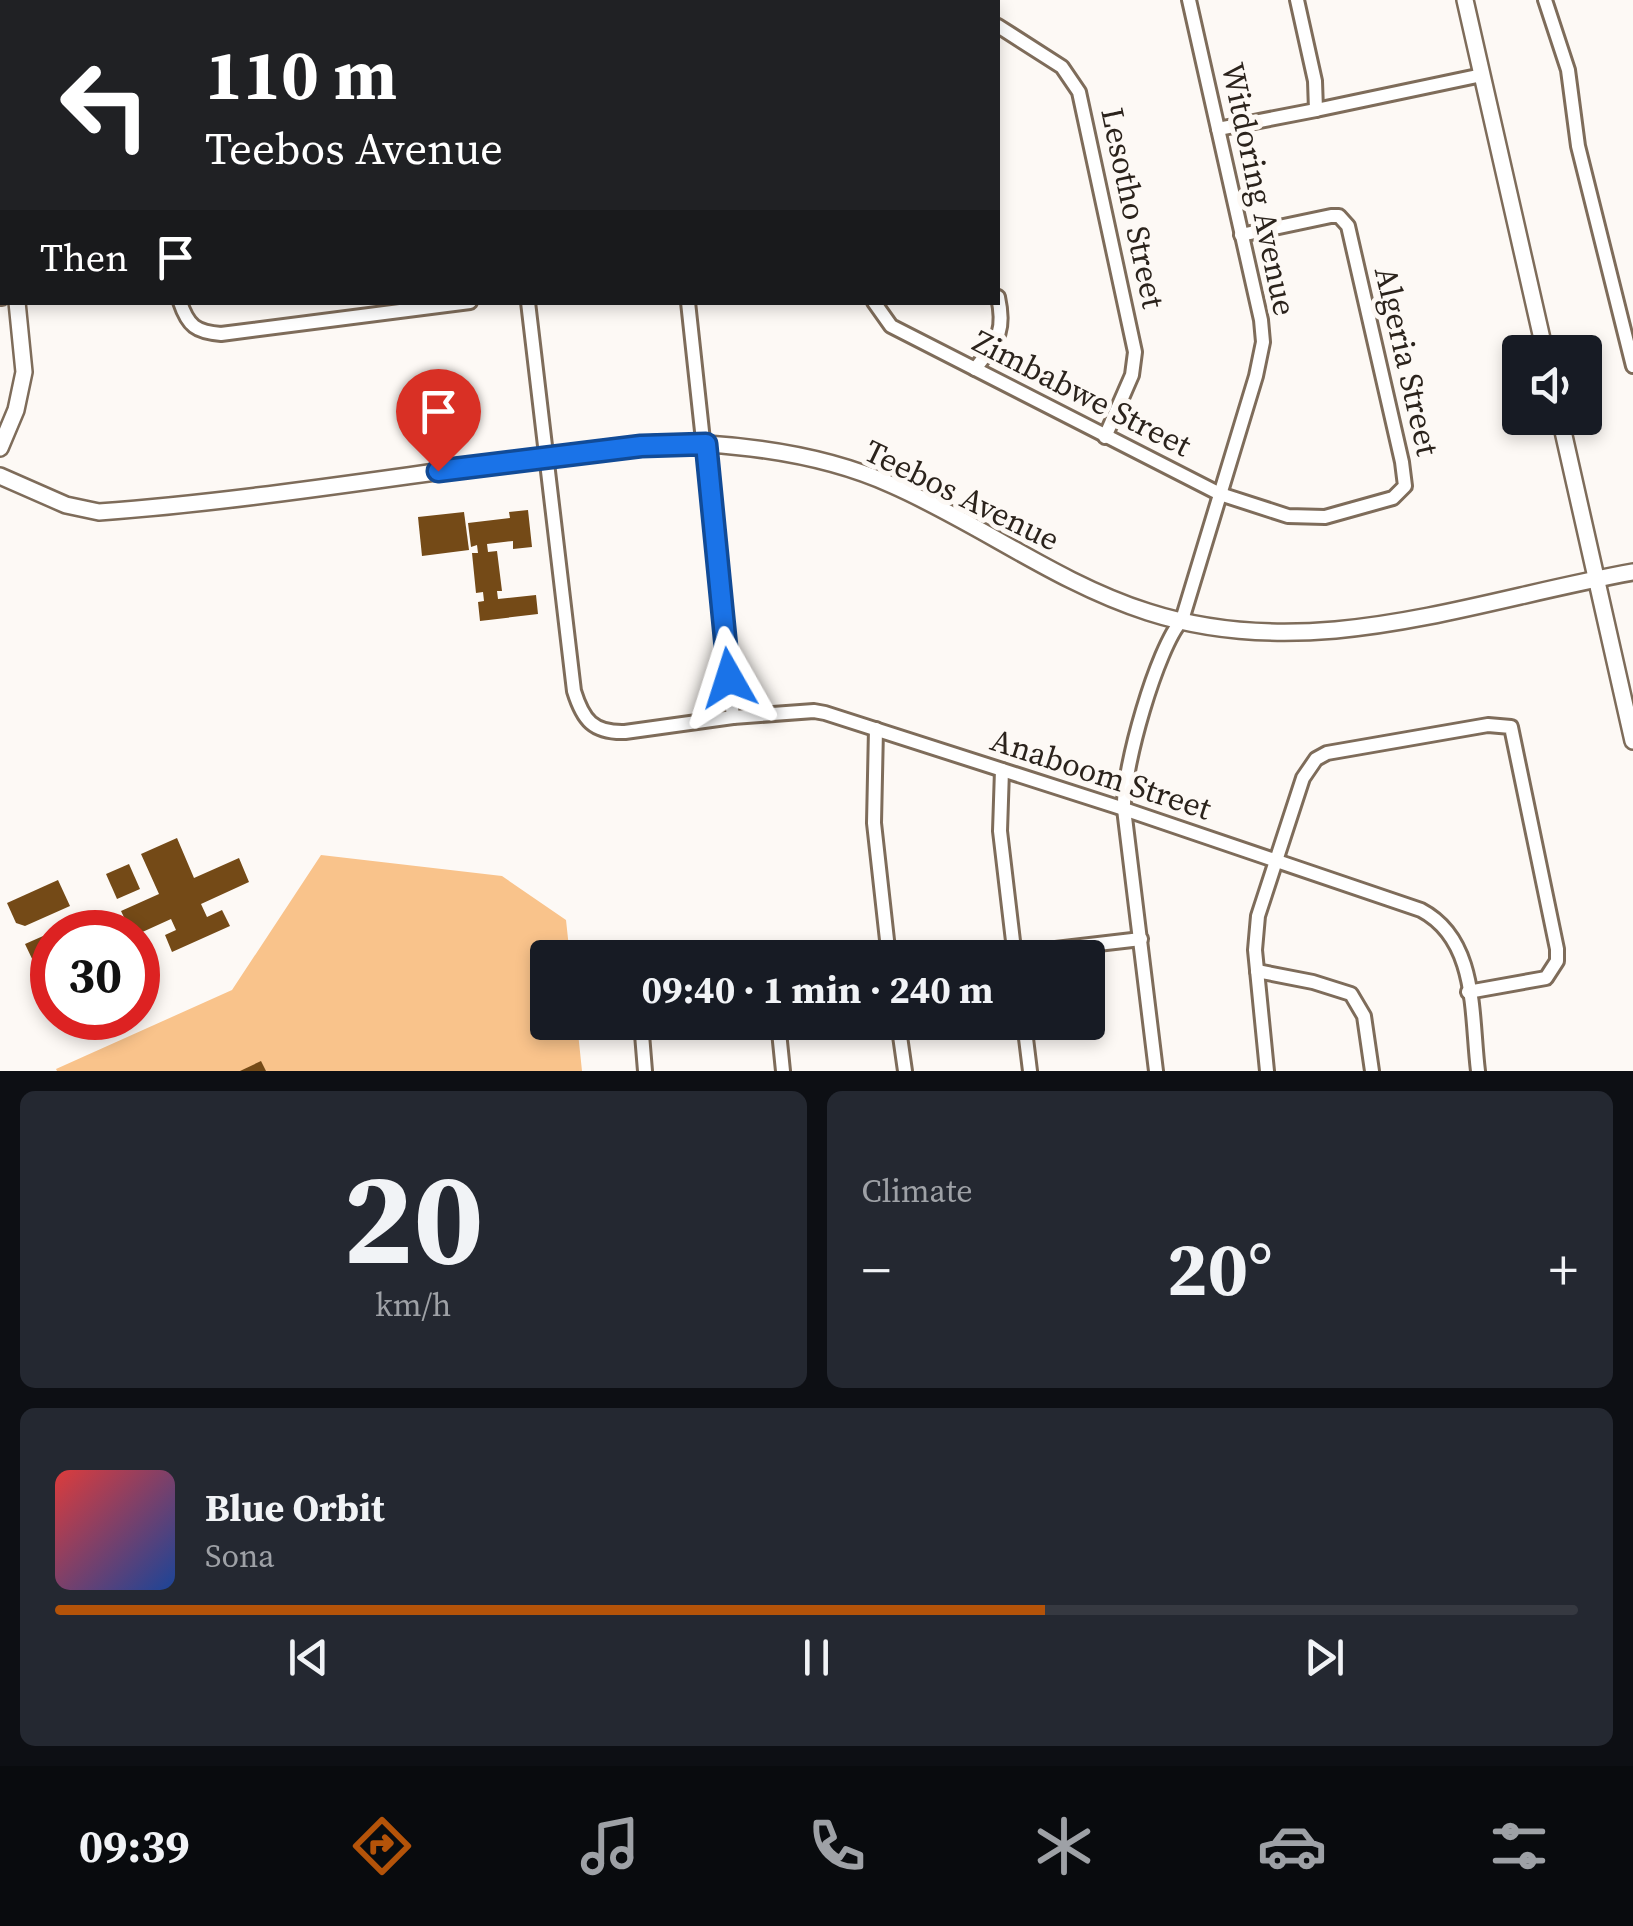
<!DOCTYPE html>
<html lang="en">
<head>
<meta charset="utf-8">
<style>
	:root { --surface:#171b24; --page:#242831; --text:#f1f3f6; --muted:#9ea1a6; --line:#363941; --accent:#b45309 }
	body { margin:0; font-family:"Source Serif 4",serif; background:var(--page); color:var(--text); height:100vh; display:flex; flex-direction:column; font-size:38px; white-space:nowrap }
	* { box-sizing:border-box; margin:0 }
	p { font-size:32px; color:var(--muted) }
	.icon { flex:none; width:55px; height:55px; fill:none; stroke:currentColor; stroke-width:2; stroke-linecap:round; stroke-linejoin:round }
	.map { position:relative; height:1071px; overflow:hidden }
	.details { display:flex; flex-direction:column; gap:20px; padding:20px; background:#0d0f14; flex:1 }
	.details>* { flex:none }
	.top-card { position:absolute; left:0px; top:0px; width:1000px; height:305px; box-shadow:0 5px 15px #0003; background:#202124; color:#fff; overflow:hidden }
	.controls { position:absolute; left:1502px; top:335px; display:grid; gap:20px }
	.controls a { display:grid; place-items:center; width:100px; height:100px; border-radius:10px; background:var(--surface); box-shadow:0 5px 15px #0003; font-size:50px }
	.speed { position:absolute; left:30px; top:910px; display:flex; gap:20px; font-size:50px; font-weight:700; text-align:center }
	.speed>* { display:grid; place-content:center; width:130px; height:130px; border-radius:50%; background:var(--surface); box-shadow:0 5px 15px #0003; line-height:1 }
	.speed .limit { border:15px solid #d22; background:#fff; color:#111 }
	.pin { position:absolute; display:grid; place-items:center; width:85px; height:85px; color:#fff; margin:-102px -42px; border-radius:50% 50% 50% 0; rotate:-45deg; box-shadow:0 0 10px #0007 }
	.pin .icon { rotate:45deg }
	.me { position:absolute; width:110px; margin:-55px; rotate:354deg; stroke-linejoin:round; filter:drop-shadow(0 0 8px #0008) }
	.turn { display:flex; align-items:center; gap:35px; height:210px; padding:0 40px; font-size:45px }
	.turn .icon { width:130px; height:130px; stroke-width:2.5 }
	.turn b { display:block; font-size:70px; line-height:85px }
	.then { display:flex; align-items:center; height:95px; padding:0 40px; background:#0003; gap:20px; font-size:38px }
	.big { font-size:75px; font-weight:700; line-height:1.1 }
	.details .card { flex:1; display:flex; flex-direction:column; justify-content:center; gap:15px; min-width:0; padding:0 35px; border-radius:15px; background:var(--page) }
	.details .dial { align-items:center; gap:0 }
	.dial b { font-size:130px; line-height:1 }
	.song { display:flex; align-items:center; gap:30px }
	.cover { width:120px; height:120px; border-radius:15px; background:linear-gradient(135deg,hsl(0 70% 55%),hsl(220 70% 35%)) }
	.played { height:10px; border-radius:5px; background:linear-gradient(90deg,var(--accent) 65%,var(--line) 65%) }
	.keys { display:flex; justify-content:space-around; direction:ltr }
	.heat { display:flex; justify-content:space-between; align-items:center; font-size:55px; direction:ltr }
	.details .tiles { flex:1; display:grid; gap:20px; grid-template-columns:1fr 1fr }
	.card:last-child { grid-column:span 2 }
	.trip { position:absolute; left:530px; top:940px; width:575px; height:100px; border-radius:10px; background:var(--surface); box-shadow:0 5px 15px #0003; font-weight:700; line-height:100px; text-align:center }
	.dock { display:flex; height:160px; justify-content:space-around; align-items:center; background:#090b0e; color:var(--muted) }
	.dock .icon { width:70px; height:70px }
	.dock .on { color:var(--accent) }
	.dock b { font-size:45px; color:var(--text) }
	.map>svg:first-child { display:block }
	.green { fill:#f9c38b }
	.building { fill:#744a17 }
	.lines { fill:none; stroke-linecap:round; stroke-linejoin:round }
	.minor-casing { stroke:#7e6c5a; stroke-width:18 }
	.tertiary-casing { stroke:#7e6c5a; stroke-width:20 }
	.minor { stroke:#fff; stroke-width:12 }
	.tertiary { stroke:#fff; stroke-width:15 }
	.route-casing { stroke:#114b97; stroke-width:25 }
	.route { stroke:#1a73e8; stroke-width:18 }
	.labels { text-anchor:middle; dominant-baseline:central; stroke-width:10; stroke-linejoin:round; paint-order:stroke }
	.street-label { font-size:32px; fill:#2b231c; stroke:#fdf9f5 }
</style>
</head>
<body>
<div class="map">
<svg width="1633" height="1071" viewBox="0 0 1633 1071">
	<rect width="100%" height="100%" fill="#fdf9f5"/>
	<polygon class="green" points="321,855 502,876 566,920 570,957 548,958 548,1022 577,1023 582,1071 57,1071 56,1069 232,990"/>
	<g class="building">
		<polygon points="528,510 532,547 513,549 513,541 487,544 488,552 497,551 502,591 497,591 498,599 536,595 538,614 480,621 478,602 484,601 483,592 476,593 472,553 478,553 477,545 471,547 468,523 510,518 509,512"/>
		<polygon points="464,512 469,550 422,556 418,517"/>
		<polygon points="177,838 194,878 239,858 249,882 201,904 207,917 222,910 230,926 172,952 165,935 176,930 171,919 138,934 131,932 121,911 159,894 141,854"/>
		<polygon points="129,864 140,889 117,899 106,874"/>
		<polygon points="58,880 70,906 25,926 16,923 7,903"/>
		<polygon points="84,918 90,932 52,932 52,957 35,965 25,944"/>
		<polygon points="261,1061 266,1071 240,1071"/>
	</g>
	<g class="lines">
		<defs>
			<g id="minor">
				<polyline points="492,0 492,2"/>
				<polyline points="650,0 651,2"/>
				<polyline points="803,0 803,2"/>
				<polyline points="955,0 959,2"/>
				<polyline points="1545,0 1568,70 1578,146 1633,366"/>
				<polyline points="378,2 400,0"/>
				<polyline points="937,2 937,0"/>
				<polyline points="998,26 1062,67 1079,92 1135,352 1132,375 1105,437"/>
				<polyline points="0,52 2,52"/>
				<polyline points="1316,110 1482,75"/>
				<polyline points="1218,129 1316,110 1315,81 1297,0"/>
				<polyline points="0,298 2,298"/>
				<path d="M180,302c8,24 16,30 41,32l249,-32"/>
				<path d="M528,302l46,389c9,29 19,42 51,41l108,-15 81,-6 11,2 299,96 297,101c57,30 50,105 57,161"/>
				<polyline points="688,302 733,717"/>
				<polyline points="874,302 891,326 1220,494 1288,516 1325,517 1393,498 1405,486 1402,462 1348,226 1339,216 1331,216 1241,235"/>
				<path d="M975,369c21,-28 31,-35 23,-72"/>
				<polyline points="876,729 874,823 889,958"/>
				<polyline points="1002,770 1000,831 1015,958"/>
				<polyline points="977,958 1141,939"/>
				<polyline points="1257,971 1313,982 1351,994 1364,1016 1372,1071"/>
				<polyline points="641,1022 645,1071"/>
				<polyline points="778,1022 783,1071"/>
				<polyline points="898,1022 905,1071"/>
				<polyline points="1024,1022 1030,1071"/>
				<path d="M1156,1071l-32,-262c-2,-38 33,-162 58,-189l74,-244 7,-34 -2,-22 -72,-320"/>
				<polyline points="1267,1071 1255,950 1258,916 1303,778 1316,759 1327,753 1488,725 1511,727 1557,949 1557,961 1546,978 1468,992"/>
			</g>
			<g id="tertiary">
				<polyline points="1465,0 1545,352"/>
				<polyline points="0,173 2,191"/>
				<polyline points="1560,418 1633,741"/>
				<polyline points="0,448 16,410 24,372 17,302"/>
				<path d="M0,476l66,29 33,7c137,-10 274,-32 410,-50 64,-8 133,-23 198,-18 62,4 128,15 185,41 87,38 165,98 256,127 165,53 323,-11 485,-40"/>
			</g>
		</defs>
		<use href="#minor" class="minor-casing"/>
		<use href="#tertiary" class="tertiary-casing"/>
		<use href="#minor" class="minor"/>
		<use href="#tertiary" class="tertiary"/>
	</g>
	<g class="lines">
		<defs>
			<polyline id="route" points="438,471 641,446 706,444 729,678"/>
		</defs>
		<use href="#route" class="route-casing"/>
		<use href="#route" class="route"/>
	</g>
	<g class="labels">
		<g class="street-label">
			<text transform="translate(1259 189) rotate(78)">Witdoring Avenue</text>
			<text transform="translate(1133 208) rotate(78)">Lesotho Street</text>
			<text transform="translate(1407 361) rotate(77)">Algeria Street</text>
			<text transform="translate(1082 393) rotate(27)">Zimbabwe Street</text>
			<text transform="translate(962 495) rotate(26)">Teebos Avenue</text>
			<text transform="translate(1101 774) rotate(18)">Anaboom Street</text>
		</g>
	</g>
</svg>
<div class="controls">
<a><svg class="icon" aria-label="sound" viewBox="0 0 24 24"><path d="M4 9h4l5-4v14l-5-4H4zM17 9q2 3 0 6"/></svg></a>
</div>
<div class="speed"><div class="limit">30</div></div>
<div class="pin" style="left:438px;top:471px;background:#d93025"><svg class="icon" aria-label="arrive" viewBox="0 0 24 24"><path d="M6 21V4h12l-3 4 3 4H6"/></svg></div>
<svg class="me" style="left:729px;top:678px" viewBox="-20 -20 40 40"><path d="M0-17L14 15 0 8-14 15z" fill="#1a73e8" stroke="#fff" stroke-width="4"/></svg>
<div class="trip">09:40 · 1 min · 240 m</div>
<div class="top-card">
<div class="turn"><svg class="icon" aria-label="left" viewBox="0 0 24 24"><path d="M17 20v-9H6M10 6l-5 5 5 5"/></svg><div><b>110 m</b>Teebos Avenue</div></div>
<div class="then">Then<svg class="icon" aria-label="arrive" viewBox="0 0 24 24"><path d="M6 21V4h12l-3 4 3 4H6"/></svg></div>
</div>
</div>
<section class="details">
<div class="tiles">
<div class="card dial"><b>20</b><p>km/h</p></div>
<div class="card"><p>Climate</p>
<div class="heat"><a>−</a><b class="big">20°</b><a>+</a></div>
</div>
<div class="card">
<div class="song"><i class="cover"></i><div><b>Blue Orbit</b><p>Sona</p></div></div>
<div class="played"></div>
<div class="keys"><svg class="icon" aria-label="previous" viewBox="0 0 24 24"><path d="M18 5L8 12l10 7zM5 5v14"/></svg><svg class="icon" aria-label="pause" viewBox="0 0 24 24"><path d="M8 5v14M16 5v14"/></svg><svg class="icon" aria-label="next" viewBox="0 0 24 24"><path d="M6 5l10 7-10 7zM19 5v14"/></svg></div>
</div>
</div>
</section>
<nav class="dock">
<b>09:39</b>
<svg class="icon on" aria-label="directions" viewBox="0 0 24 24"><path d="M12 3l9 9-9 9-9-9zM9 14v-3h6M13 9l2 2-2 2"/></svg>
<svg class="icon" aria-label="music" viewBox="0 0 24 24"><path d="M9 18V5l10-2v13"/><circle cx="6" cy="18" r="3"/><circle cx="16" cy="16" r="3"/></svg>
<svg class="icon" aria-label="phone" viewBox="0 0 24 24"><path d="M5 4h4l2 5-3 2q2 4 5 5l2-3 5 2v4C11 20 4 13 5 4z"/></svg>
<svg class="icon" aria-label="climate" viewBox="0 0 24 24"><path d="M12 3v18M4 7l16 10M4 17L20 7"/></svg>
<svg class="icon" aria-label="car" viewBox="0 0 24 24"><path d="M5 17H2v-5l4-1 3-4h7l3 4 3 1v5h-3M9 17h6M6 11h13"/><circle cx="7" cy="17" r="2"/><circle cx="17" cy="17" r="2"/></svg>
<svg class="icon" aria-label="filters" viewBox="0 0 24 24"><path d="M4 7h16M4 17h16"/><circle cx="9" cy="7" r="2"/><circle cx="15" cy="17" r="2"/></svg>
</nav>
</body>
</html>
